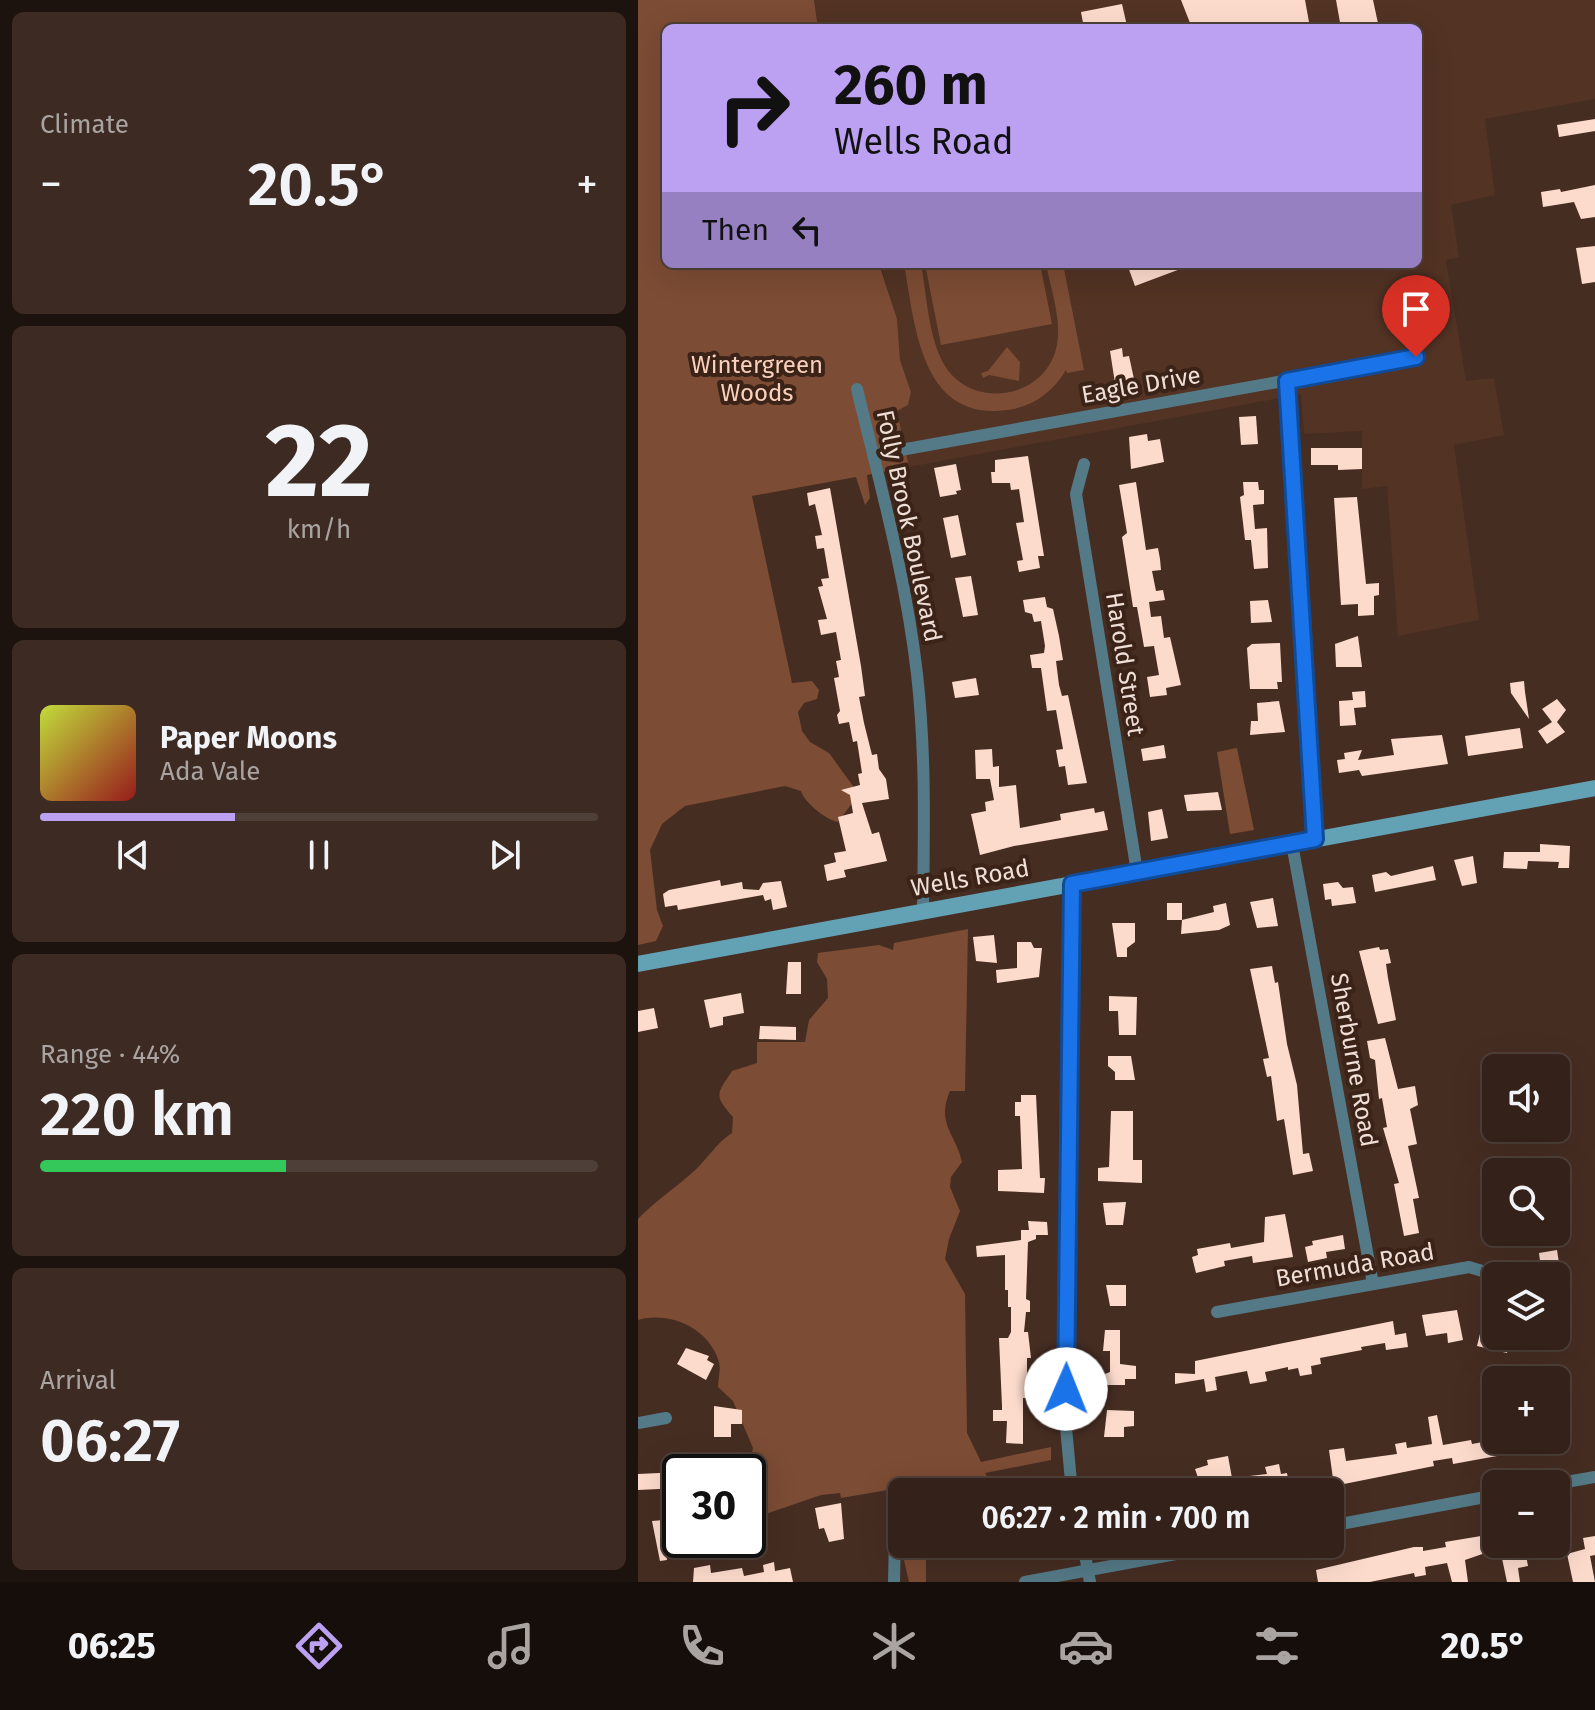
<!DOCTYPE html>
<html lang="en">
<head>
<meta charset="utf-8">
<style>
	:root { --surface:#34221a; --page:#3c2a23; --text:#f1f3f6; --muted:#a9a4a2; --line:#4e3f39; --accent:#bca0f2 }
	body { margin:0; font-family:"Fira Sans",sans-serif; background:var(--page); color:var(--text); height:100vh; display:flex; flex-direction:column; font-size:30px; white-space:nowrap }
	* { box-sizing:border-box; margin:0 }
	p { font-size:26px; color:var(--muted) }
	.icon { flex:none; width:44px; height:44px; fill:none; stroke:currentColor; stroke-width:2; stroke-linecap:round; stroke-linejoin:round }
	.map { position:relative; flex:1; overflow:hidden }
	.sheet { display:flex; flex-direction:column; gap:12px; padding:12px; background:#1d130e; width:638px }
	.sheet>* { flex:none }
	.hud { position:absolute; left:24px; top:24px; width:760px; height:244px; border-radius:12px; box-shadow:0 8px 32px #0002,0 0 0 2px var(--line); background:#bca0f2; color:#111; overflow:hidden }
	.controls { position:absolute; left:844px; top:1054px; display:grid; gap:16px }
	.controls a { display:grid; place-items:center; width:88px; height:88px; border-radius:12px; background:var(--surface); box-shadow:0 8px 32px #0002,0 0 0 2px var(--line); font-size:40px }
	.speed { position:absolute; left:24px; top:1454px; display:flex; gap:16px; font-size:40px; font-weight:700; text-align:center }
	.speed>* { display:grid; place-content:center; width:104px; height:104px; border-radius:50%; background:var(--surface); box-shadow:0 8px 32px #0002,0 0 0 2px var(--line); line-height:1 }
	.speed .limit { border:4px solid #111; border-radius:12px; background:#fff; color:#111 }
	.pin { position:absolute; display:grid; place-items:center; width:68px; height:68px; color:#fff; margin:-82px -34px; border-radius:50% 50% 50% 0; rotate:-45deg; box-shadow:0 0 8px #0007 }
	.pin .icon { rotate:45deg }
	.me { position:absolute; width:88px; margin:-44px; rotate:1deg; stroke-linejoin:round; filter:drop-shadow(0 0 6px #0008) }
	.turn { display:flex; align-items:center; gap:28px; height:168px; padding:0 40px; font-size:36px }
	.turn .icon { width:104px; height:104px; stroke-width:2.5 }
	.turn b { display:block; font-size:56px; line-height:68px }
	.then { display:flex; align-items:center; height:76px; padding:0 40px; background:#0003; gap:16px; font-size:30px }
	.big { font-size:60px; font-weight:600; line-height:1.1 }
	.sheet .tile { flex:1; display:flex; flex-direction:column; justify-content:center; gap:12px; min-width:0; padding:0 28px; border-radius:12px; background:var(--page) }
	.sheet .dial { align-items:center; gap:0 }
	.dial b { font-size:104px; line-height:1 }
	.song { display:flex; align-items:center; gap:24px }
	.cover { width:96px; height:96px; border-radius:12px; background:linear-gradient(135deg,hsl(70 70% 55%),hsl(0 70% 35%)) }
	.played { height:8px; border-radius:4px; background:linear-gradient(90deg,var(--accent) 35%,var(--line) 35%) }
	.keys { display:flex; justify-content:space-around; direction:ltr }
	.heat { display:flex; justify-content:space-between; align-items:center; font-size:44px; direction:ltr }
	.charge { height:12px; border-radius:6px; background:linear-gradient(90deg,#34c759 44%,var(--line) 0) }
	.trip { position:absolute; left:250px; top:1478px; width:456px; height:80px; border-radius:12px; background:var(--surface); box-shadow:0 8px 32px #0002,0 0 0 2px var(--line); font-weight:600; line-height:80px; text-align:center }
	.menu { display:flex; height:128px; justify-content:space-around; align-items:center; background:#150e0a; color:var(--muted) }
	.menu .icon { width:56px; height:56px }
	.menu .on { color:var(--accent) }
	.menu b { font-size:36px; color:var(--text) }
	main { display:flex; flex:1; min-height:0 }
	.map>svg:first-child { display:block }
	.built { fill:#523324 }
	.green { fill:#7c4c34 }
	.building { fill:#fcdbcc }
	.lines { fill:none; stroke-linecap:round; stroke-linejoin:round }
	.minor { stroke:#547a87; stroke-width:12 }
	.secondary { stroke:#63a1b5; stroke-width:16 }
	.route-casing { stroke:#114b97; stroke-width:20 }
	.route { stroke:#1a73e8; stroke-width:14 }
	.labels { text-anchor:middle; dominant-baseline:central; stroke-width:8; stroke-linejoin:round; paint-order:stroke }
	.park-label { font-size:24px; fill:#fad1bd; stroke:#3b2318 }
	.street-label { font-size:24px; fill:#efdfd7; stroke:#3b2318 }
</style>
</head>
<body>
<main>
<section class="sheet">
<div class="tile"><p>Climate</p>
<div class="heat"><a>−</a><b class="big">20.5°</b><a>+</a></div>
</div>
<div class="tile dial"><b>22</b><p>km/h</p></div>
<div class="tile">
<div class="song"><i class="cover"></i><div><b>Paper Moons</b><p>Ada Vale</p></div></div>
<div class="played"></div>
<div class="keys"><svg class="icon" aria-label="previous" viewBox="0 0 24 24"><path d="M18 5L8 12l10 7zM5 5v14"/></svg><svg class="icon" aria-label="pause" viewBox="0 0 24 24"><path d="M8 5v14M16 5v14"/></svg><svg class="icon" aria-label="next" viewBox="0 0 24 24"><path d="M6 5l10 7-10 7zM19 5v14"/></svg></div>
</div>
<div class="tile"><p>Range · 44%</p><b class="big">220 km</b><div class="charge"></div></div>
<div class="tile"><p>Arrival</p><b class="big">06:27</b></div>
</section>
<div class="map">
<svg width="957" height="1582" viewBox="0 0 957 1582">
	<rect width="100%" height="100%" fill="#462d22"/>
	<polygon class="built" points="176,0 957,0 957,99 847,119 857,195 813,205 821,257 808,260 828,381 856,378 866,435 816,445 841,620 760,636 749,486 724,489 724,431 666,434 663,394 271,467 259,411 270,405 273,392 262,360 259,319 242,264 780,264 780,28 180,28"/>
	<g class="green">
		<path d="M0,0h176l4,28h-152v236h213l18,55 3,41 11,32 -3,13 -11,6 12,56 -42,8 3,23 -5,7 -9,-28 -104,19 40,187 20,-2 7,9 -2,9 -13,4 -6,9 4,19 8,11 19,11 24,33 3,12 -18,24c-12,-2 -33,-19 -37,-31l-16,-5 -100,20 -23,18 -12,26 7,60 6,16 -7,15 -18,4z"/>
		<path d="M266,264h17c6,31 7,74 24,102 28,44 98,33 111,-17 7,-26 -5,-59 -10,-85h17l21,106 -17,3 -1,-3c-13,22 -33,37 -59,40 -87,12 -92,-86 -103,-146z"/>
		<polygon points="287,264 402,264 414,324 303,345"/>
		<polygon points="369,347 382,362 381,381 351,375 345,378 343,373 350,371"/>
		<polygon points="599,748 616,830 592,834 579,752"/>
		<path d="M330,929l-3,162h-15c-14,33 5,41 12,71l-11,15 -1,10 10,24 -11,28 -4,20 20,35 2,139 14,29 70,-15v13l-66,13 11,19h-94v52h24v38h-17l-21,-92 -47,8 -1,-5 -19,2 -73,25v-48h-11l14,-15 2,-9 -20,-47 -15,-14c0,-8 3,-17 1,-25 -10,-34 -49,-51 -81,-42v-101c17,-18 36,-30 54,-46 15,-13 23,-29 40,-40l1,-16c-20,-22 -16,-23 -1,-46l25,-8v-21h48l4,-22 19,-22 -1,-19 -10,-17 1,-9 61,-8 14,5 1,-7z"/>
	</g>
	<g class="building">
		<polygon points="543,0 667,0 671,22 660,28 554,28"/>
		<polygon points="698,0 735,0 741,28 703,28"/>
		<polygon points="484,4 489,26 486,28 446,28 443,12"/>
		<polygon points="957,119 957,131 921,137 919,125"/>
		<polygon points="957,185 957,217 943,219 936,202 905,207 903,192 922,189 923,192"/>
		<polygon points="957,246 957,282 944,284 938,248"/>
		<polygon points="489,264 552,264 553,265 497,286"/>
		<polygon points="484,348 485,357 491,356 496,379 477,383 472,351"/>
		<polygon points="618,416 620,444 603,445 601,417"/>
		<polygon points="509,434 510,441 522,439 526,462 493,469 491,437"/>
		<polygon points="673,448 724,448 724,469 700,470 700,465 673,465"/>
		<polygon points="390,456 406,556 400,556 402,568 381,572 379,561 385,560 378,523 386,522 381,489 373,490 372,483 354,483 353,472 357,472 357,460"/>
		<polygon points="318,464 323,490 318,491 319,494 302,497 296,468"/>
		<polygon points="498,482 508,550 520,548 522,559 523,570 514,571 518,591 525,590 527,600 511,602 513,617 523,616 526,638 532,637 543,685 528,688 529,695 512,697 509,677 521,675 516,646 506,647 499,607 495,607 484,537 489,533 481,485"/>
		<polygon points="605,482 620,482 621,490 626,490 626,504 615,505 617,529 629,528 630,568 616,569 613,540 607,540 602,497 606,495"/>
		<polygon points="192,488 223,666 227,696 221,697 226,723 234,755 239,754 241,769 248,779 251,799 224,803 234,834 241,832 249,861 206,870 208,877 189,881 186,865 198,862 196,853 208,851 200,817 215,813 212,795 203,790 222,785 220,774 224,773 219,741 215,742 211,722 201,724 199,715 202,711 196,678 201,677 198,661 203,660 198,632 183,635 180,620 189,619 180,587 185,586 183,579 191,578 186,548 179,549 177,536 184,535 177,504 171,506 169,493"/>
		<polygon points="719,497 728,584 741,583 741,595 736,596 736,615 720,616 720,604 703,605 696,498"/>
		<polygon points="320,515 328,555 313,558 305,518"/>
		<polygon points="333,576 340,615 325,617 317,578"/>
		<polygon points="407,597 409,607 415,609 421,636 425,660 418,661 421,685 424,696 430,695 449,783 430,785 427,766 421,767 418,750 425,749 418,710 409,711 403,668 394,668 392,655 406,653 407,646 403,621 396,622 394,614 387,612 385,600"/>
		<polygon points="630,600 634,622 613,623 612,601"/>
		<polygon points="720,636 724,667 698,667 697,644"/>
		<polygon points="642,643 644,682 639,682 640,689 612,689 609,648 614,644"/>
		<polygon points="338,678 341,695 317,698 314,682"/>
		<polygon points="886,681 887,692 891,719 873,693 872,683"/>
		<polygon points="727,691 728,707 716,708 718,725 702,726 701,701 715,700 714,692"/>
		<polygon points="919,699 928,710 919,722 927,732 909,744 900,731 914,722 904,709"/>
		<polygon points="641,701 647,732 612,735 613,721 620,721 619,703"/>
		<polygon points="882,728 885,748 830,756 827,736"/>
		<polygon points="804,735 810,764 724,776 721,770 701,773 699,760 707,759 706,753 724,750 720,760 756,755 753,739"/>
		<polygon points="526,745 528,758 505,761 503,749"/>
		<polygon points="354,749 355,767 361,766 361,787 378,785 382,828 423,820 422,814 456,808 457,813 466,811 470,830 376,846 342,855 333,814 348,811 347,802 356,800 352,779 338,779 337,750"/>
		<polygon points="580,792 584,810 549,811 546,795"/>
		<polygon points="524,809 530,838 513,841 510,812"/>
		<polygon points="902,844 932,846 931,868 920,868 921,862 890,861 889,869 865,868 866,852 902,852"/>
		<polygon points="835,856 839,883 824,886 816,860"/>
		<polygon points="795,866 798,880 737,892 734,875 748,872 753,876"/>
		<polygon points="82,880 83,886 104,882 105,889 121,890 125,883 143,881 149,907 135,910 133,899 127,901 125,895 40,910 39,905 27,907 25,894 31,890"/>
		<polygon points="700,882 705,888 715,887 718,903 694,906 693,899 687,900 685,884"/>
		<polygon points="635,898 640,926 619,928 612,902"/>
		<polygon points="529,903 544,903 544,920 576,912 575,906 588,903 592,925 581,930 543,934 544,920 529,920"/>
		<polygon points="474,923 497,923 497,942 489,948 489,957 479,957"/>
		<polygon points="356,935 359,963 338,961 335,937"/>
		<polygon points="379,942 393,942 396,948 404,948 401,977 359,983 358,970 379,968"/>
		<polygon points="741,947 742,950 750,949 753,963 748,964 750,978 758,1020 740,1024 721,951"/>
		<polygon points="150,962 163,962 163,994 148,994"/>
		<polygon points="634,966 637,983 640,982 649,1044 659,1085 665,1154 671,1153 675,1171 655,1175 646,1119 639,1121 633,1076 629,1077 625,1059 631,1058 612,969"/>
		<polygon points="103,993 106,1013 85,1017 85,1025 72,1028 66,1000"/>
		<polygon points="471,996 499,997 498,1035 481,1035 480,1011 471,1011"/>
		<polygon points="16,1008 20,1028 0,1032 0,1011"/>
		<polygon points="122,1026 158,1027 158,1040 121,1039"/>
		<polygon points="747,1038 760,1089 777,1086 780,1105 772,1109 779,1144 770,1146 781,1198 775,1199 781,1233 766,1236 756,1184 761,1183 745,1128 749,1127 744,1098 741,1099 737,1060 732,1058 729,1041"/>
		<polygon points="470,1056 493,1056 497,1080 477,1080 477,1072 470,1066"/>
		<polygon points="383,1095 398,1095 402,1178 407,1178 406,1193 360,1191 360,1170 384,1169 382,1116 377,1116 377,1102 383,1102"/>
		<polygon points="473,1111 495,1111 495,1160 504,1160 504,1183 460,1181 460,1168 471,1167"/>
		<polygon points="858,1196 858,1238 852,1238 846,1198"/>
		<polygon points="488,1202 485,1225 468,1225 465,1203"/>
		<polygon points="647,1214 655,1257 615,1263 614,1256 586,1261 587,1266 558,1273 554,1257 560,1255 559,1249 592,1243 593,1248 626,1242 627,1217"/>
		<polygon points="390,1221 409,1222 410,1235 398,1235 398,1239 390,1242 388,1299 392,1301 392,1312 388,1312 386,1332 390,1332 393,1358 389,1358 389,1398 385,1398 385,1444 368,1443 369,1421 355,1421 355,1410 364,1410 364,1406 361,1338 370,1338 373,1332 373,1307 370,1307 370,1290 367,1290 367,1255 339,1257 338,1246 383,1240 383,1230 391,1230"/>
		<polygon points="705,1235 707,1249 688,1252 689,1258 670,1262 667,1247 675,1245 674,1241"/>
		<polygon points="919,1250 923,1276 904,1276 901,1253"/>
		<polygon points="468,1285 488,1285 488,1306 472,1306"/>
		<polygon points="819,1310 825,1340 810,1343 809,1333 788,1336 784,1315"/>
		<polygon points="755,1321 757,1335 768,1333 770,1347 748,1350 747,1343 723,1347 724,1350 682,1358 683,1364 673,1366 674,1374 662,1376 660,1368 650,1370 650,1367 627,1372 629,1381 612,1384 609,1371 577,1377 579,1390 568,1392 566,1379 537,1384 537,1373 557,1374 557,1361"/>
		<polygon points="844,1326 858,1330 858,1336 873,1336 869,1353 839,1346"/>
		<polygon points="467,1330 482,1330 482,1364 498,1366 498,1379 487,1379 487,1385 467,1385 467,1374 472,1372 472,1351 465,1351"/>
		<polygon points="48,1348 71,1356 69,1360 76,1364 68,1380 39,1364"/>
		<polygon points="76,1406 104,1410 104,1424 93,1424 93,1437 76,1437"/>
		<polygon points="469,1410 496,1411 496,1426 486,1427 486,1437 466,1437"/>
		<polygon points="799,1415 805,1445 833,1440 834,1444 856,1440 914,1440 915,1446 815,1464 814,1458 795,1461 796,1466 696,1486 691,1450 706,1448 708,1461 759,1454 757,1444 768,1442 769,1448 794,1444 790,1417"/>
		<polygon points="590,1456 594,1478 629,1474 627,1467 641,1464 643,1474 649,1473 652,1491 565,1492 557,1469 570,1465 569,1460"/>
		<polygon points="42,1472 42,1488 0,1490 0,1474"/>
		<polygon points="203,1503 206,1539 191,1542 186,1528 181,1529 177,1508"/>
		<polygon points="26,1520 27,1535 36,1533 40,1550 28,1552 29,1560 22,1561 14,1521"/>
		<polygon points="849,1535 853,1551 827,1560 830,1582 814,1582 809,1563 787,1567 788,1575 777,1577 776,1573 732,1582 680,1582 678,1570 776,1547 785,1547 785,1551 808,1547 807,1542"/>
		<polygon points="957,1536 957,1555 952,1556 957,1582 935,1582 929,1554 947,1549 945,1538"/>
		<polygon points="861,1544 886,1544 890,1566 880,1568 882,1582 869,1582"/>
		<polygon points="136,1562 137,1571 152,1568 155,1582 55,1582 56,1568 72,1565 73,1573 104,1568 106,1576 126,1572 125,1565"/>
	</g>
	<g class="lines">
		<g class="minor">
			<polyline points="649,381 677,839"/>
			<path d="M219,389c23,95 49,188 60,285 9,79 7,158 6,237"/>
			<polyline points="235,455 778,357"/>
			<polyline points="446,464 438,494 499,872"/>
			<polyline points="654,844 735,1284"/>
			<polyline points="434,884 427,1417 434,1492"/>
			<polyline points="579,1312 831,1267 861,1276"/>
			<polyline points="0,1423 28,1418"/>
			<polyline points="917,1484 957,1477"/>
			<polyline points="692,1526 858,1495"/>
			<polyline points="445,1544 452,1582"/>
			<polyline points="256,1582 258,1491"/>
			<polyline points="387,1582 592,1544"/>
		</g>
		<polyline class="secondary" points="0,964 957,788"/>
	</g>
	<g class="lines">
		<defs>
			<polyline id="route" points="428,1389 434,884 677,839 649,381 778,357"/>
		</defs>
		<use href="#route" class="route-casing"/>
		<use href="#route" class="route"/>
	</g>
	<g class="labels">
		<g class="park-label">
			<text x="119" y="365">Wintergreen<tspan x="119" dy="28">Woods</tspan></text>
		</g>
		<g class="street-label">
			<text transform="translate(503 385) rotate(-10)">Eagle Drive</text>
			<text transform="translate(271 526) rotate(78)">Folly Brook Boulevard</text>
			<text transform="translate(487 664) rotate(81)">Harold Street</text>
			<text transform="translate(332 878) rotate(-10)">Wells Road</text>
			<text transform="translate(716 1060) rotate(80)">Sherburne Road</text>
			<text transform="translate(717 1265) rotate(-10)">Bermuda Road</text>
		</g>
	</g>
</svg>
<div class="controls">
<a><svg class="icon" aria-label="sound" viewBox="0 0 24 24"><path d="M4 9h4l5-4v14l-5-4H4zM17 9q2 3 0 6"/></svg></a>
<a><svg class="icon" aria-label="search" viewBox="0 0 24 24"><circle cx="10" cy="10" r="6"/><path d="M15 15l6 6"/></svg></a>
<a><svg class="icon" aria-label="layers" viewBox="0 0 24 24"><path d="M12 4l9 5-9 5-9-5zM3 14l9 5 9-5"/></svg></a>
<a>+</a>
<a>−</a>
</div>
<div class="speed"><div class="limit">30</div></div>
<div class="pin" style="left:778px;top:357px;background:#d93025"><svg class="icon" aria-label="arrive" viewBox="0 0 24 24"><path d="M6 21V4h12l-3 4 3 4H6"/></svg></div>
<svg class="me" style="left:428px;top:1389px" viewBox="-20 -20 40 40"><circle r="19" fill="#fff"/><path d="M0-13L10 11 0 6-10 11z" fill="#1a73e8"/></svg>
<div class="trip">06:27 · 2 min · 700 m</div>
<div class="hud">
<div class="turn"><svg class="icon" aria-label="right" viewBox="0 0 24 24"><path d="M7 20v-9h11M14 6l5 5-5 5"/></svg><div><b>260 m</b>Wells Road</div></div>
<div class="then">Then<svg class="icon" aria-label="left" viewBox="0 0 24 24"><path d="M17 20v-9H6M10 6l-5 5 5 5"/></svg></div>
</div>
</div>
</main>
<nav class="menu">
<b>06:25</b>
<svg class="icon on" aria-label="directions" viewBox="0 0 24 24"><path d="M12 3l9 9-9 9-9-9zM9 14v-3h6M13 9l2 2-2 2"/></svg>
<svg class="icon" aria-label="music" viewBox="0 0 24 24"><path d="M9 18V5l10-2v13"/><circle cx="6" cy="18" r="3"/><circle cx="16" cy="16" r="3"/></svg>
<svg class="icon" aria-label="phone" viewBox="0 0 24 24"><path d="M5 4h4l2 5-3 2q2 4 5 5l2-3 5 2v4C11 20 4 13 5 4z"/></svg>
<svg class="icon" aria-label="climate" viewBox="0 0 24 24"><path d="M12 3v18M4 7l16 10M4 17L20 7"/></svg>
<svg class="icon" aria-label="car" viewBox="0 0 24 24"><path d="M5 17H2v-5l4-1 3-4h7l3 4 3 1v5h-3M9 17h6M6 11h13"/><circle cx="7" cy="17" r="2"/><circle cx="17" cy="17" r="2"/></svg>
<svg class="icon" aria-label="filters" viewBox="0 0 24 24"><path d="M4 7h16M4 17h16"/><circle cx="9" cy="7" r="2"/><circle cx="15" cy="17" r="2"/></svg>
<b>20.5°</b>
</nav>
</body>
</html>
